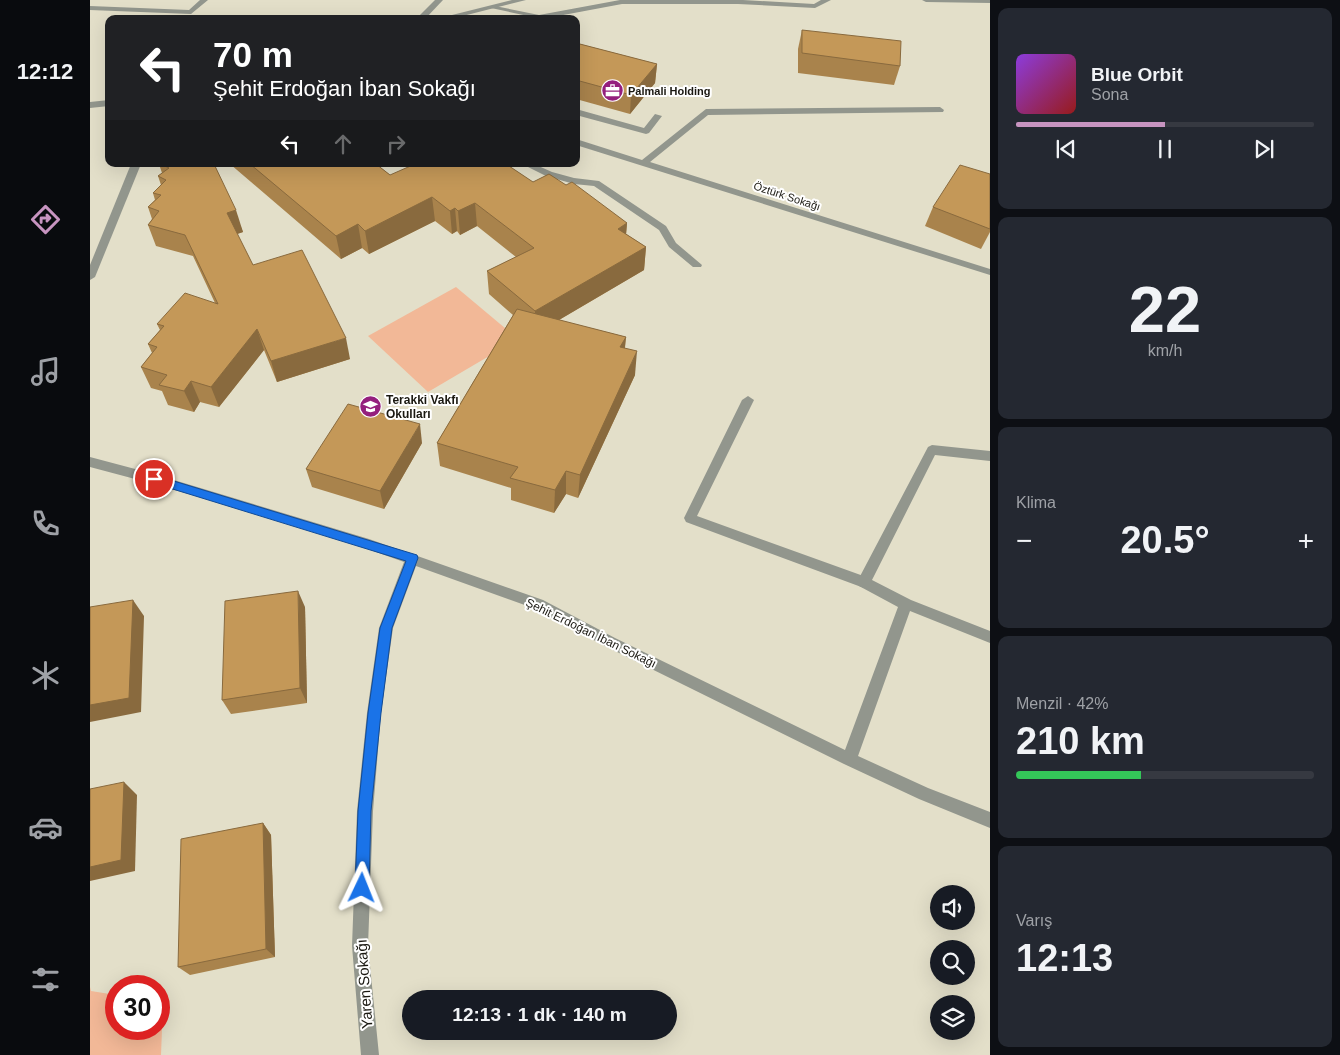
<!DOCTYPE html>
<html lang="tr">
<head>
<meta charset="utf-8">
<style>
	:root { --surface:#171b24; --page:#242831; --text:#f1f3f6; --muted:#9ea1a6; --line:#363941; --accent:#c794c0 }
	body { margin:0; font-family:Arial,sans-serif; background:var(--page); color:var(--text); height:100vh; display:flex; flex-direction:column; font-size:19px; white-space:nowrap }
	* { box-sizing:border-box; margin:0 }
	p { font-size:16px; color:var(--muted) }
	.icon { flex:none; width:28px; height:28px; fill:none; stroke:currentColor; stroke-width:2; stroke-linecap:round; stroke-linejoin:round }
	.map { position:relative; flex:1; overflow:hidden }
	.details { display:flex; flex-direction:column; gap:8px; padding:8px; background:#0d0f14; width:350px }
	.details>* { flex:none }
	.top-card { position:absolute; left:15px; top:15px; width:475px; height:152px; border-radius:10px; box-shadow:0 5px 20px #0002; background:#202124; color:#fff; overflow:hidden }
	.controls { position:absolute; left:840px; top:885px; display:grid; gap:10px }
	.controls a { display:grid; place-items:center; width:45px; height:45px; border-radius:50%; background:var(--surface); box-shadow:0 5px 20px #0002; font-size:25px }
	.speed { position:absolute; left:15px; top:975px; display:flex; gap:10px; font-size:25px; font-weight:700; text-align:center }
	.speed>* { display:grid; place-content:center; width:65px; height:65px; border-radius:50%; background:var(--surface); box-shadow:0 5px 20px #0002; line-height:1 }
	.speed .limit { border:8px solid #d22; background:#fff; color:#111 }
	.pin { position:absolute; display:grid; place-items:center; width:42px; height:42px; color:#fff; margin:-21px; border:2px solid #fff; border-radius:50%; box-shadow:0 1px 5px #0007 }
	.me { position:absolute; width:55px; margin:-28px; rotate:2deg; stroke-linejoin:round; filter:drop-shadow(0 0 4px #0008) }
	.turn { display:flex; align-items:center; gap:18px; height:105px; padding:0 25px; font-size:22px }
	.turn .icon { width:65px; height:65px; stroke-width:2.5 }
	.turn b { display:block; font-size:35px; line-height:42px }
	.lanes { display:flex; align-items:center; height:48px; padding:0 25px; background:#0003; justify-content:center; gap:25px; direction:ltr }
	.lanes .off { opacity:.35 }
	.big { font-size:38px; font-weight:700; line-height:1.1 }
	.details .tile { flex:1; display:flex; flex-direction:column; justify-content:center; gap:8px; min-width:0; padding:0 18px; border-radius:10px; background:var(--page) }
	.details .dial { align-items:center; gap:0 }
	.dial b { font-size:65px; line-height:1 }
	.song { display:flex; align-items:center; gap:15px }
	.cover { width:60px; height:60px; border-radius:8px; background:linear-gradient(135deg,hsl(270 70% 55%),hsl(0 70% 35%)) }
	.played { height:5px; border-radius:2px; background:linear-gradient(90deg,var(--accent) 50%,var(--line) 50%) }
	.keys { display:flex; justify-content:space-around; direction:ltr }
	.heat { display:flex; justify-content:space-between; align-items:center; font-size:28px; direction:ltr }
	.charge { height:8px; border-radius:4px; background:linear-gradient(90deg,#34c759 42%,var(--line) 0) }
	.trip { position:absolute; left:312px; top:990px; width:275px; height:50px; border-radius:25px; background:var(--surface); box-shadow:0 5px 20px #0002; font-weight:700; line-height:50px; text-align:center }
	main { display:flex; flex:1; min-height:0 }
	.dock { display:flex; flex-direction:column; width:90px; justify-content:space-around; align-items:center; background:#090b0e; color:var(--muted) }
	.dock .icon { width:35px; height:35px }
	.dock .selected { color:var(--accent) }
	.dock b { font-size:22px; color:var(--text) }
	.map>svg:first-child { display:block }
	.green { fill:#f2b897 }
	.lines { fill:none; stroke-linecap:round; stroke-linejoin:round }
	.service { fill:#92968d; fill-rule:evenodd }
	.minor { fill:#92968d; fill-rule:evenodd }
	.tertiary { fill:#92968d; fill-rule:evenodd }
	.wall { fill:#a9834c }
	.shaded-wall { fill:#896a3e }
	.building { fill:#c49858; stroke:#896a3e }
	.route { fill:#1a73e8; stroke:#114b97 }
	.labels { text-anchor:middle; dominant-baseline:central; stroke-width:4; stroke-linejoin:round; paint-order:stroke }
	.far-poi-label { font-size:11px; font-weight:bold; fill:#1a1811; stroke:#fff; text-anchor:start }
	.far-street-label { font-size:11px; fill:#1a1811; stroke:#fff }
	.poi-label { font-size:12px; font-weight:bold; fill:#1a1811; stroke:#fff; text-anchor:start }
	.street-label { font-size:12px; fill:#1a1811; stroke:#fff }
	.near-street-label { font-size:15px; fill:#1a1811; stroke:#fff }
</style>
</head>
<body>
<main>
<nav class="dock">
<b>12:12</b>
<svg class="icon selected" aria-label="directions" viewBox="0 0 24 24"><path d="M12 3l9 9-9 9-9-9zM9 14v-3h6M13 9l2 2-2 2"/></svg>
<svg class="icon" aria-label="music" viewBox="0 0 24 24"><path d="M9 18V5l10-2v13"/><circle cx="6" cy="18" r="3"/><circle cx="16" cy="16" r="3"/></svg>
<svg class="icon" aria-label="phone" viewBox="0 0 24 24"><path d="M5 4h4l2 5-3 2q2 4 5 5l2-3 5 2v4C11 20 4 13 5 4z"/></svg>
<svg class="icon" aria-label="climate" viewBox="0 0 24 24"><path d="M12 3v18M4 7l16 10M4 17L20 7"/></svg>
<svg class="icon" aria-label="car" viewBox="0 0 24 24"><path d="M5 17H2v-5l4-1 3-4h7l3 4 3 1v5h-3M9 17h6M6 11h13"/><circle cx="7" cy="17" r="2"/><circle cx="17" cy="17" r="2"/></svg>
<svg class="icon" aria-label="filters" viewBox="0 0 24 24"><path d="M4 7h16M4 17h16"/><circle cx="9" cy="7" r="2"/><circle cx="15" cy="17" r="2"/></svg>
</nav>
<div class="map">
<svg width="900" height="1055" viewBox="0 0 900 1055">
	<rect width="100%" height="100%" fill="#e3dfc9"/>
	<g class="green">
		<polygon points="366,287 428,339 338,392 278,336"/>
		<polygon points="0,987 1,991 26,995 26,1029 69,1029 69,1002 73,1003 71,1055 0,1055"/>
	</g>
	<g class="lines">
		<g class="service">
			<polygon points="486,109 554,128 565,114 572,116 559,133 556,134 486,115"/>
			<polygon points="432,164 444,164 462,172 484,178 509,181 576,226 586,243 612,265 611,267 603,267 579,247 569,230 504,186 484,184 456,176"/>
			<polygon points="658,396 664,400 607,516 779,578 781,582 779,586 774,588 596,522 594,518 652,400"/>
		</g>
		<g class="minor">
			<polygon points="110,0 118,0 101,14 0,10 0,6 99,10"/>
			<polygon points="345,0 353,0 335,19 326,19"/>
			<polygon points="530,0 653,0 724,4 731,0 741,0 725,8 648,4 532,4 452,19 401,8 405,6 449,15"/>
			<polygon points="832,0 900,0 900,3 836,2"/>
			<polygon points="850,107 854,110 853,112 618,115 560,162 900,269 900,275 486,145 486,139 552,160 616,109"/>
			<path d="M842,445l58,6v10l-55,-6 -63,125 39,20 79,31v12l-80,-32 -52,145 70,32 62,24v16l-71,-29 -75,-35 -239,-118 -72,-38 -117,-42 -23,62 -12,85 -8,98 -5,135 11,109h-18l-9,-109 5,-135 10,-98 12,-85 25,-66c-102,-37 -209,-67 -314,-95v-10l64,17 215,65 174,61 72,38 230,112 53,-143 -39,-21 -2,-4 71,-135z"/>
		</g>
		<g class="tertiary">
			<polygon points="422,0 436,0 361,19 346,19"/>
			<polygon points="19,100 19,106 0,108 0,102"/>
			<polygon points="41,164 51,164 5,277 0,280 0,265"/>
		</g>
	</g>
	<g class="wall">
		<polygon points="712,30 810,66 804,85 708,73 708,49"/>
		<polygon points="486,43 567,64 565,83 540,114 486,99"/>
		<polygon points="69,164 124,164 153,232 147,234 163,265 260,359 187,382 174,350 129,407 110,402 104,412 78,405 72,391 61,388 51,367 62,353 58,344 70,330 67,324 125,303 103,256 66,246 58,225 62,219 58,207 65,200 63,193 71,185 68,176 72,173"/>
		<polygon points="140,164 286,164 300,175 443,182 537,223 536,234 556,247 554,270 469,320 536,337 535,348 545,375 488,498 476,494 464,513 421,500 421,488 350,466 347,443 423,315 399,294 397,271 426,257 387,226 370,235 367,231 362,234 345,221 279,254 272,248 251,259"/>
		<polygon points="900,174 900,232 891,249 835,226 843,207"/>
		<polygon points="332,443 294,509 222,487 216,469"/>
		<polygon points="215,607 217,703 141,714 132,700"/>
		<polygon points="173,823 181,835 185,957 100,975 88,967"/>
	</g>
	<g class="shaded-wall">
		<polygon points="567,64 565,83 540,114 541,95"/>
		<polygon points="342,197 345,221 279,254 275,231"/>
		<polygon points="385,203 387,226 370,235 368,211"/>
		<polygon points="365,208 367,231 362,234 360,211"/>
		<polygon points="146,210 153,232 144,235 137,213"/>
		<polygon points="537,223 535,247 528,229"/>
		<polygon points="268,224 272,248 251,259 246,236"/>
		<polygon points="556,247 554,270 445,334 445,311"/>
		<polygon points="167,329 174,350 129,407 121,387"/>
		<polygon points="536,337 533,362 530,347"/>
		<polygon points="256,338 260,359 187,382 181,361"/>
		<polygon points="547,351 545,375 488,498 490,475"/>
		<polygon points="101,381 110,402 104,412 94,391"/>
		<polygon points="330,424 332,443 294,509 290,491"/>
		<polygon points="476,471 476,494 464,513 465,490"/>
		<polygon points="208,591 215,607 217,703 210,688"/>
		<polygon points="43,600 54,616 51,712 0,722 0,705"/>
		<polygon points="34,782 47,795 45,871 0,881 0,867"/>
		<polygon points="173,823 181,835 185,957 176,949"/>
	</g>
	<g class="building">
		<polygon points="390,16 391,19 375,19"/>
		<polygon points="712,30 811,41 810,66 712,53"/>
		<polygon points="486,43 567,64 541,95 486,80"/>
		<polygon points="71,164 124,164 146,210 137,213 163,265 212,250 256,338 181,361 167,329 121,387 101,381 94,391 69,385 77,375 51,367 67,347 58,344 74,326 67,324 95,293 128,304 95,235 58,225 69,211 58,207 71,195 63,193 76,180 68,176 79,168"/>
		<polygon points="160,164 286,164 300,175 325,164 416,164 443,182 459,174 476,185 482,182 537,223 528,229 556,247 445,311 397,271 444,248 385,203 368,211 365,208 360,211 342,197 275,231 268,224 246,236"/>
		<polygon points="870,165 900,174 900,229 843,207"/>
		<polygon points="427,309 536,337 530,347 547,351 490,475 476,471 465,490 420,478 428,467 347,443"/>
		<polygon points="258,404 330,424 290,491 216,469"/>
		<polygon points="208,591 210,688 132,700 135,601"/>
		<polygon points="43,600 39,698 0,705 0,607"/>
		<polygon points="34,782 31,860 0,867 0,789"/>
		<polygon points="173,823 176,949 88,967 91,839"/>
	</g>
	<polygon class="route" points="64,475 327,555 328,558 302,628 291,713 281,811 279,888 277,893 272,895 267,893 265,888 268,811 278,713 290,628 316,561 60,482 59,479 60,476"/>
	<defs>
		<symbol id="office-disc" viewBox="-11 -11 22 22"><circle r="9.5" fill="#941f7d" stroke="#fff"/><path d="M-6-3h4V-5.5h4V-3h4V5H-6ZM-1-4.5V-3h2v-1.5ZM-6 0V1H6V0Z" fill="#fff"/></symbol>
		<symbol id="school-disc" viewBox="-11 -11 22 22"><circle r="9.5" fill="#941f7d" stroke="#fff"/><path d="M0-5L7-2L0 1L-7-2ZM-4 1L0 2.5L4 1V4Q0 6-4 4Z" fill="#fff"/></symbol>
	</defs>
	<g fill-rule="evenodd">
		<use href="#office-disc" x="510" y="78" width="25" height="25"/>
		<use href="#school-disc" x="268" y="394" width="25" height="25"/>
	</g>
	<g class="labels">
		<g class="far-poi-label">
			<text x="538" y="91">Palmali Holding</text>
		</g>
		<g class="far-street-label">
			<text transform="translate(697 196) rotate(18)">Öztürk Sokağı</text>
		</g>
		<g class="poi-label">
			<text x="296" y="400">Terakki Vakfı<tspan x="296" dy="14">Okulları</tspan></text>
		</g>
		<g class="street-label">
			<text transform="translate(501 633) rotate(26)">Şehit Erdoğan İban Sokağı</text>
		</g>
		<g class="near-street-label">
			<text transform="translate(274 984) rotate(-94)">Yaren Sokağı</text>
		</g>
	</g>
</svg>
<div class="controls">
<a><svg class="icon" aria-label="sound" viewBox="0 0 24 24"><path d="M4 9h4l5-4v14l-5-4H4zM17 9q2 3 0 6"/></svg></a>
<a><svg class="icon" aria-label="search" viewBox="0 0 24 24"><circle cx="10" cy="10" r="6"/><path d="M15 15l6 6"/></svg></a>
<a><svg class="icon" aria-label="layers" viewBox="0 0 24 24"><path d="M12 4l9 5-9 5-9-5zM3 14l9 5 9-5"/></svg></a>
</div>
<div class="speed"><div class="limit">30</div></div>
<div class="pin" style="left:64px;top:479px;background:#d93025"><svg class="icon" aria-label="arrive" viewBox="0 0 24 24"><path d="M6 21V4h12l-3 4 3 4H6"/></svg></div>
<svg class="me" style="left:272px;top:888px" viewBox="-20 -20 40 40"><path d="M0-17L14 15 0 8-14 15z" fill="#1a73e8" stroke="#fff" stroke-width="4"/></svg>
<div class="trip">12:13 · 1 dk · 140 m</div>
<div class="top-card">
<div class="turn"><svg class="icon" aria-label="left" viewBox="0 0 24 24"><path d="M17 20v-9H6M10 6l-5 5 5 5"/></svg><div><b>70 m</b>Şehit Erdoğan İban Sokağı</div></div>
<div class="lanes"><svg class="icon" aria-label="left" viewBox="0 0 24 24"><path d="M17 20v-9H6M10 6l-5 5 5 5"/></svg><svg class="icon off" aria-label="ahead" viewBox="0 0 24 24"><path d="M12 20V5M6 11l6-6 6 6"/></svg><svg class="icon off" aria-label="right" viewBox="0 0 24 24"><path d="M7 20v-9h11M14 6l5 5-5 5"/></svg></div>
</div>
</div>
<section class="details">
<div class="tile">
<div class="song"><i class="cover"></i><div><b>Blue Orbit</b><p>Sona</p></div></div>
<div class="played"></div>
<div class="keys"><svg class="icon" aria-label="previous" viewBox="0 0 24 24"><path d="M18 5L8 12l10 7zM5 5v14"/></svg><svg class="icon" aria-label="pause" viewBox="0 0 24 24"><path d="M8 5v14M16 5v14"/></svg><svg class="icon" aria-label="next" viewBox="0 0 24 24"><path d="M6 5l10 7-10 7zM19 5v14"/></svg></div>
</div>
<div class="tile dial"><b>22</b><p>km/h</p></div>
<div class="tile"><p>Klima</p>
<div class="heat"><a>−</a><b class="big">20.5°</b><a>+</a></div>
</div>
<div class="tile"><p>Menzil · 42%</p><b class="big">210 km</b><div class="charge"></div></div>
<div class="tile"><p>Varış</p><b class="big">12:13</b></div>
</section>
</main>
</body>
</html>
